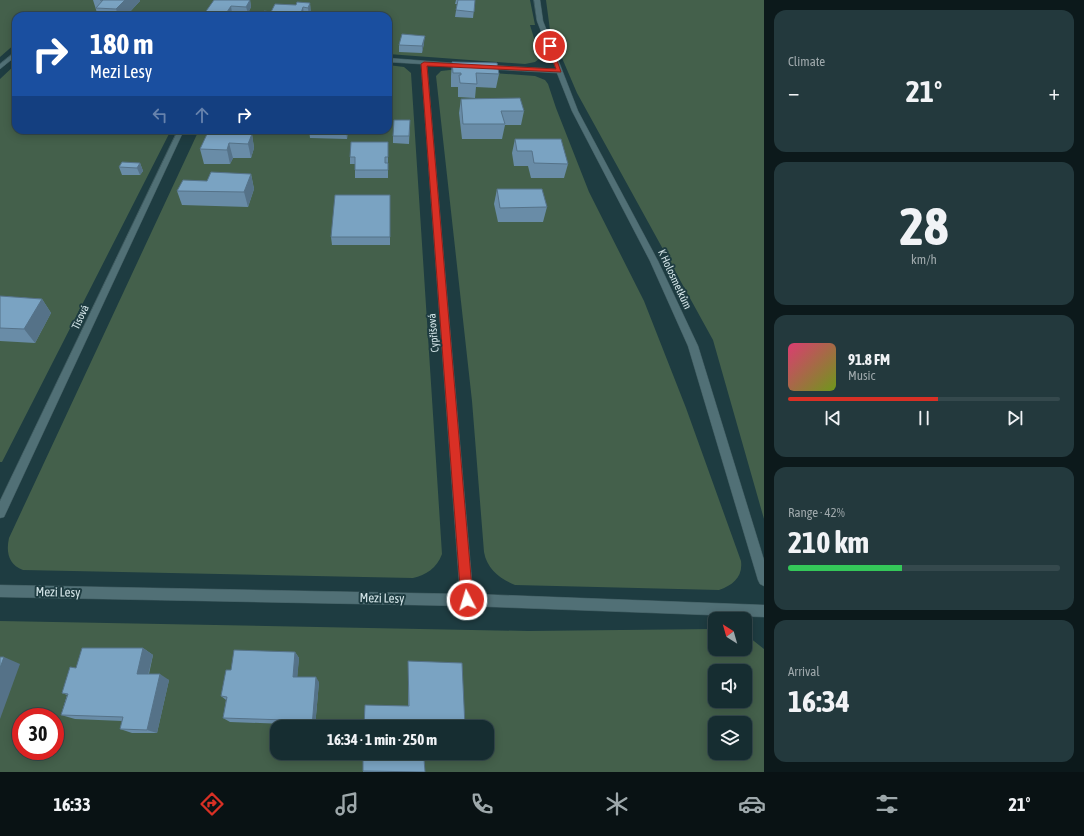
<!DOCTYPE html>
<html lang="en">
<head>
<meta charset="utf-8">
<style>
	:root { --surface:#162d31; --page:#23393d; --text:#f1f3f6; --muted:#9ea8ab; --line:#35494d; --accent:#d93025 }
	body { margin:0; font-family:"Asap Condensed",sans-serif; background:var(--page); color:var(--text); height:100vh; display:flex; flex-direction:column; font-size:15px; white-space:nowrap }
	* { box-sizing:border-box; margin:0 }
	p { font-size:13px; color:var(--muted) }
	.icon { flex:none; width:22px; height:22px; fill:none; stroke:currentColor; stroke-width:2; stroke-linecap:round; stroke-linejoin:round }
	.map { position:relative; flex:1; overflow:hidden }
	.side { display:flex; flex-direction:column; gap:10px; padding:10px; background:#0c191b; width:320px }
	.side>* { flex:none }
	.hud { position:absolute; left:12px; top:12px; width:380px; height:122px; border-radius:12px; box-shadow:0 2px 10px #0003,0 0 0 1px var(--line); background:#1a4fa0; color:#fff; overflow:hidden }
	.needle { width:26px; rotate:323deg }
	.buttons { position:absolute; left:708px; top:612px; display:grid; gap:8px }
	.buttons a { display:grid; place-items:center; width:44px; height:44px; border-radius:8px; background:var(--surface); box-shadow:0 2px 10px #0003,0 0 0 1px var(--line); font-size:20px }
	.speed { position:absolute; left:12px; top:708px; display:flex; gap:8px; font-size:20px; font-weight:700; text-align:center }
	.speed>* { display:grid; place-content:center; width:52px; height:52px; border-radius:50%; background:var(--surface); box-shadow:0 2px 10px #0003,0 0 0 1px var(--line); line-height:1 }
	.speed .limit { border:6px solid #d22; background:#fff; color:#111 }
	.pin { position:absolute; display:grid; place-items:center; width:34px; height:34px; color:#fff; margin:-17px; border:2px solid #fff; border-radius:50%; box-shadow:0 1px 4px #0007 }
	.me { position:absolute; width:44px; margin:-22px; rotate:355deg; stroke-linejoin:round; filter:drop-shadow(0 0 3px #0008) }
	.turn { display:flex; align-items:center; gap:14px; height:84px; padding:0 12px; font-size:18px }
	.turn .icon { width:52px; height:52px; stroke-width:2.5 }
	.turn b { display:block; font-size:28px; line-height:34px }
	.lanes { display:flex; align-items:center; height:38px; padding:0 12px; background:#0003; justify-content:center; gap:20px; direction:ltr }
	.lanes .off { opacity:.35 }
	.big { font-size:30px; font-weight:700; line-height:1.1 }
	.side .tile { flex:1; display:flex; flex-direction:column; justify-content:center; gap:6px; min-width:0; padding:0 14px; border-radius:12px; background:var(--page) }
	.side .dial { align-items:center; gap:0 }
	.dial b { font-size:52px; line-height:1 }
	.song { display:flex; align-items:center; gap:12px }
	.cover { width:48px; height:48px; border-radius:6px; background:linear-gradient(135deg,hsl(340 70% 55%),hsl(80 70% 35%)) }
	.played { height:4px; border-radius:2px; background:linear-gradient(90deg,var(--accent) 55%,var(--line) 55%) }
	.keys { display:flex; justify-content:space-around; direction:ltr }
	.heat { display:flex; justify-content:space-between; align-items:center; font-size:22px; direction:ltr }
	.charge { height:6px; border-radius:3px; background:linear-gradient(90deg,#34c759 42%,var(--line) 0) }
	.trip { position:absolute; left:270px; top:720px; width:224px; height:40px; border-radius:12px; background:var(--surface); box-shadow:0 2px 10px #0003,0 0 0 1px var(--line); font-weight:700; line-height:40px; text-align:center }
	.menu { display:flex; height:64px; justify-content:space-around; align-items:center; background:#091214; color:var(--muted) }
	.menu .icon { width:28px; height:28px }
	.menu .on { color:var(--accent) }
	.menu b { font-size:18px; color:var(--text) }
	main { display:flex; flex:1; min-height:0 }
	.map>svg:first-child { display:block }
	.green { fill:#44604b; fill-rule:evenodd }
	.lines { fill:none; stroke-linecap:round; stroke-linejoin:round }
	.minor-casing { stroke:#3e595e; stroke-width:1 }
	.minor { fill:#517076; fill-rule:evenodd }
	.wall { fill:#698ca7 }
	.shaded-wall { fill:#557288 }
	.building { fill:#7aa3c2; stroke:#557288 }
	.route { fill:#d93025; stroke:#8d1f18 }
	.labels { text-anchor:middle; dominant-baseline:central; stroke-width:4; stroke-linejoin:round; paint-order:stroke }
	.street-label { font-size:11px; fill:#d4e5e8; stroke:#1e3c41 }
	.near-street-label { font-size:13px; fill:#d4e5e8; stroke:#1e3c41 }
</style>
</head>
<body>
<main>
<div class="map">
<svg width="764" height="772" viewBox="0 0 764 772">
	<rect width="100%" height="100%" fill="#1e3c41"/>
	<g class="green">
		<polygon points="0,0 530,0 535,25 530,25 540,58 535,62 525,64 388,54 388,16 16,16 16,43 0,57"/>
		<polygon points="546,0 764,0 764,519 713,340 577,93 550,30"/>
		<polygon points="16,64 16,130 171,130 2,462 0,462 0,79"/>
		<path d="M388,65l16,2 7,6 31,481c-5,14 -16,21 -29,24l-390,-8c-15,-5 -17,-19 -14,-32l190,-408h189z"/>
		<path d="M450,70l85,6 10,4 3,4 8,24 33,84 55,109 42,107 55,153c2,16 -8,24 -22,29l-204,-5c-15,-6 -28,-16 -31,-33l-12,-151 -36,-325 5,-5z"/>
		<path d="M0,621l528,10 187,-2v20h30v-15l19,15v123h-764zM715,671h30v30h-30zM21,717h34v34h-34zM715,723h30v30h-30zM277,727h210v26h-210z"/>
	</g>
	<g class="lines">
		<defs>
			<g id="minor">
				<polygon points="534,0 540,0 543,21 578,111 658,261 698,346 764,560 764,586 760,584 758,580 688,346 650,261 572,111 557,73 486,69 483,67 486,65 556,69 537,21"/>
				<polygon points="16,51 16,56 0,69 0,64"/>
				<polygon points="388,58 466,64 469,66 466,68 427,65 473,594 764,605 764,617 467,606 0,597 0,585 460,594 421,64 388,62"/>
				<polygon points="178,130 184,130 4,517 0,518 0,501"/>
			</g>
		</defs>
		<use href="#minor" class="minor-casing"/>
		<use href="#minor" class="minor"/>
	</g>
	<g class="wall">
		<polygon points="93,0 140,0 140,1 126,16 98,16"/>
		<polygon points="250,0 251,7 248,13 232,13 230,16 205,16 204,14"/>
		<polygon points="456,0 475,0 473,18 455,17 457,4 455,4"/>
		<polygon points="310,3 311,16 262,16 296,5"/>
		<polygon points="424,43 422,53 399,52 399,45"/>
		<polygon points="452,62 499,74 496,88 476,87 475,98 458,97 458,87 451,87 451,76"/>
		<polygon points="461,99 524,111 521,125 505,125 502,139 462,139 459,113"/>
		<polygon points="410,120 409,144 393,143 393,136"/>
		<polygon points="309,130 348,130 347,139 310,138"/>
		<polygon points="252,134 254,148 251,158 233,158 230,164 204,164 200,149"/>
		<polygon points="515,139 568,164 564,178 531,178 528,166 514,166 512,153"/>
		<polygon points="388,142 388,178 355,178 355,164 350,164 350,157"/>
		<polygon points="140,163 143,171 140,175 122,175 119,167"/>
		<polygon points="251,174 254,189 248,207 182,205 177,191 207,181"/>
		<polygon points="497,189 547,207 543,222 498,222 494,204"/>
		<polygon points="390,195 390,245 332,245 331,237"/>
		<polygon points="0,296 42,299 51,313 35,343 0,341"/>
		<polygon points="143,648 153,655 149,674 169,680 157,733 132,733 120,729 122,721 75,719 61,715 67,695 62,693 76,668"/>
		<polygon points="295,652 299,658 297,677 319,682 315,727 285,727 285,724 230,722 223,718 226,700 221,696 231,670"/>
		<polygon points="408,661 465,727 408,706"/>
		<polygon points="363,753 467,760 465,761 424,760 425,772 363,772"/>
	</g>
	<g class="shaded-wall">
		<polygon points="125,0 140,0 140,1 126,16 118,16 116,9"/>
		<polygon points="250,0 251,7 248,13 246,7"/>
		<polygon points="310,3 311,16 309,16 308,8"/>
		<polygon points="231,6 232,13 230,16 226,16 225,15"/>
		<polygon points="303,7 304,16 300,16"/>
		<polygon points="425,36 424,43 422,53 422,46"/>
		<polygon points="347,130 348,130 347,139 346,131"/>
		<polygon points="252,134 254,148 251,158 248,144"/>
		<polygon points="229,143 233,158 230,164 227,150"/>
		<polygon points="140,163 143,171 140,175 137,168"/>
		<polygon points="251,174 254,189 248,207 244,192"/>
		<polygon points="42,299 51,313 35,343 24,329"/>
		<polygon points="143,648 153,655 147,679 137,674"/>
		<polygon points="295,652 299,658 297,682 293,677"/>
		<polygon points="4,657 20,664 0,719 0,668"/>
		<polygon points="160,674 169,680 157,733 147,730"/>
		<polygon points="316,677 319,682 315,727 312,727"/>
	</g>
	<g class="building">
		<polygon points="100,0 125,0 116,9 96,8 103,0"/>
		<polygon points="214,0 250,0 246,7 231,6 225,15 204,14"/>
		<polygon points="458,0 475,0 474,12 456,10"/>
		<polygon points="297,2 310,3 308,8 303,7 300,16 262,16 264,11 271,12 275,4 296,5"/>
		<polygon points="402,34 425,36 422,46 399,45"/>
		<polygon points="452,62 497,63 499,74 476,73 477,84 460,83 459,75 461,75 461,73 453,73"/>
		<polygon points="520,98 524,111 501,111 505,124 463,124 461,99"/>
		<polygon points="394,120 410,120 409,136 393,136"/>
		<polygon points="309,130 347,130 346,131"/>
		<polygon points="208,132 252,134 248,144 229,143 227,150 200,149"/>
		<polygon points="515,139 561,139 568,164 534,163 532,151 517,151"/>
		<polygon points="351,142 388,142 388,157 385,157 385,163 388,163 388,170 355,170 355,157 350,157"/>
		<polygon points="122,162 140,163 137,168 119,167"/>
		<polygon points="211,172 251,174 244,192 177,191 183,180 207,181"/>
		<polygon points="497,189 542,189 547,207 500,208"/>
		<polygon points="335,195 390,195 390,237 331,237"/>
		<polygon points="0,296 42,299 24,329 0,328"/>
		<polygon points="82,648 143,648 137,674 160,674 147,730 120,729 123,717 61,715 68,694 62,693 70,667 76,668"/>
		<polygon points="234,650 295,652 293,677 316,677 312,727 285,727 286,720 223,718 227,697 221,696 226,670 231,670"/>
		<polygon points="0,657 4,657 0,668"/>
		<polygon points="408,661 462,663 465,727 364,727 365,705 409,706"/>
		<polygon points="363,753 467,753 467,760 424,759 425,772 363,771"/>
	</g>
	<polygon class="route" points="550,44 552,46 561,72 427,66 473,600 471,604 467,606 463,604 461,600 421,64 424,62 556,69 547,46"/>
	<g class="labels">
		<g class="street-label">
			<text transform="translate(675 279) rotate(65)">K Holosmetkům</text>
			<text transform="translate(80 317) rotate(-65)">Tisová</text>
			<text transform="translate(433 333) rotate(-95)">Cypřišová</text>
		</g>
		<g class="near-street-label">
			<text transform="translate(58 592) rotate(1)">Mezi Lesy</text>
			<text transform="translate(382 598) rotate(1)">Mezi Lesy</text>
		</g>
	</g>
</svg>
<div class="buttons">
<a><svg class="needle" viewBox="-14 -14 28 28"><path d="M0-13l5 13h-10z" fill="#e53935"/><path d="M0 13l5-13h-10z" fill="#9ea8ab"/></svg></a>
<a><svg class="icon" aria-label="sound" viewBox="0 0 24 24"><path d="M4 9h4l5-4v14l-5-4H4zM17 9q2 3 0 6"/></svg></a>
<a><svg class="icon" aria-label="layers" viewBox="0 0 24 24"><path d="M12 4l9 5-9 5-9-5zM3 14l9 5 9-5"/></svg></a>
</div>
<div class="speed"><div class="limit">30</div></div>
<div class="pin" style="left:550px;top:46px;background:#d93025"><svg class="icon" aria-label="arrive" viewBox="0 0 24 24"><path d="M6 21V4h12l-3 4 3 4H6"/></svg></div>
<svg class="me" style="left:467px;top:600px" viewBox="-20 -20 40 40"><circle r="17" fill="#d93025" stroke="#fff" stroke-width="3"/><path d="M0-11L8 9 0 5-8 9z" fill="#fff"/></svg>
<div class="trip">16:34 · 1 min · 250 m</div>
<div class="hud">
<div class="turn"><svg class="icon" aria-label="right" viewBox="0 0 24 24"><path d="M7 20v-9h11M14 6l5 5-5 5"/></svg><div><b>180 m</b>Mezi Lesy</div></div>
<div class="lanes"><svg class="icon off" aria-label="left" viewBox="0 0 24 24"><path d="M17 20v-9H6M10 6l-5 5 5 5"/></svg><svg class="icon off" aria-label="ahead" viewBox="0 0 24 24"><path d="M12 20V5M6 11l6-6 6 6"/></svg><svg class="icon" aria-label="right" viewBox="0 0 24 24"><path d="M7 20v-9h11M14 6l5 5-5 5"/></svg></div>
</div>
</div>
<section class="side">
<div class="tile"><p>Climate</p>
<div class="heat"><a>−</a><b class="big">21°</b><a>+</a></div>
</div>
<div class="tile dial"><b>28</b><p>km/h</p></div>
<div class="tile">
<div class="song"><i class="cover"></i><div><b>91.8 FM</b><p>Music</p></div></div>
<div class="played"></div>
<div class="keys"><svg class="icon" aria-label="previous" viewBox="0 0 24 24"><path d="M18 5L8 12l10 7zM5 5v14"/></svg><svg class="icon" aria-label="pause" viewBox="0 0 24 24"><path d="M8 5v14M16 5v14"/></svg><svg class="icon" aria-label="next" viewBox="0 0 24 24"><path d="M6 5l10 7-10 7zM19 5v14"/></svg></div>
</div>
<div class="tile"><p>Range · 42%</p><b class="big">210 km</b><div class="charge"></div></div>
<div class="tile"><p>Arrival</p><b class="big">16:34</b></div>
</section>
</main>
<nav class="menu">
<b>16:33</b>
<svg class="icon on" aria-label="directions" viewBox="0 0 24 24"><path d="M12 3l9 9-9 9-9-9zM9 14v-3h6M13 9l2 2-2 2"/></svg>
<svg class="icon" aria-label="music" viewBox="0 0 24 24"><path d="M9 18V5l10-2v13"/><circle cx="6" cy="18" r="3"/><circle cx="16" cy="16" r="3"/></svg>
<svg class="icon" aria-label="phone" viewBox="0 0 24 24"><path d="M5 4h4l2 5-3 2q2 4 5 5l2-3 5 2v4C11 20 4 13 5 4z"/></svg>
<svg class="icon" aria-label="climate" viewBox="0 0 24 24"><path d="M12 3v18M4 7l16 10M4 17L20 7"/></svg>
<svg class="icon" aria-label="car" viewBox="0 0 24 24"><path d="M5 17H2v-5l4-1 3-4h7l3 4 3 1v5h-3M9 17h6M6 11h13"/><circle cx="7" cy="17" r="2"/><circle cx="17" cy="17" r="2"/></svg>
<svg class="icon" aria-label="filters" viewBox="0 0 24 24"><path d="M4 7h16M4 17h16"/><circle cx="9" cy="7" r="2"/><circle cx="15" cy="17" r="2"/></svg>
<b>21°</b>
</nav>
</body>
</html>
